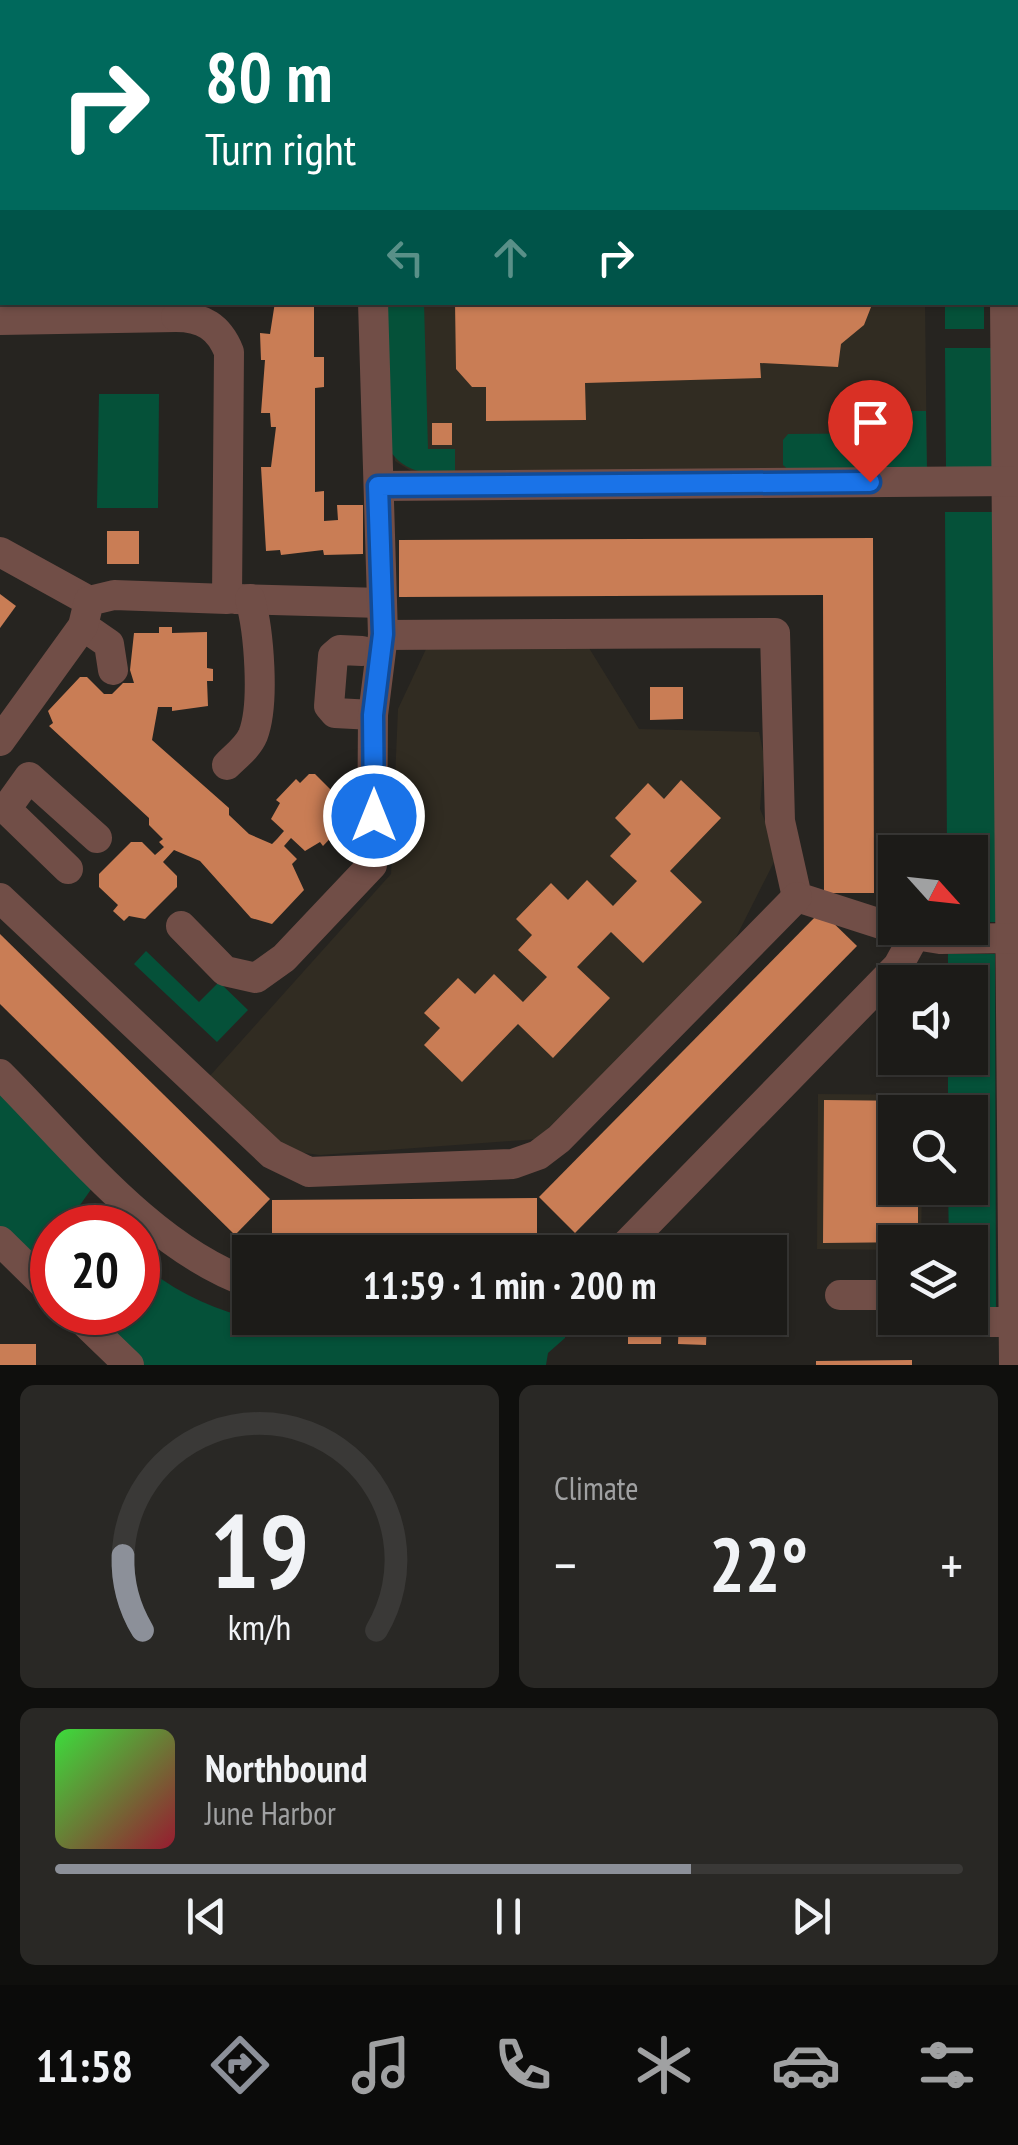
<!DOCTYPE html>
<html lang="en">
<head>
<meta charset="utf-8">
<style>
	:root { --surface:#1c1b18; --page:#292825; --text:#f1f3f6; --muted:#a0a1a2; --line:#3a3937; --accent:#8c9099 }
	body { margin:0; font-family:"PT Sans Narrow",sans-serif; background:var(--page); color:var(--text); height:100vh; display:flex; flex-direction:column; font-size:38px; white-space:nowrap }
	* { box-sizing:border-box; margin:0 }
	p { font-size:32px; color:var(--muted) }
	.icon { flex:none; width:55px; height:55px; fill:none; stroke:currentColor; stroke-width:2; stroke-linecap:round; stroke-linejoin:round }
	.map { position:relative; height:1365px; overflow:hidden }
	.sheet { display:flex; flex-direction:column; gap:20px; padding:20px; background:#0f0f0d; flex:1 }
	.sheet>* { flex:none }
	.hud { position:absolute; left:0px; top:0px; width:1020px; height:305px; box-shadow:0 2px 8px #0004,0 0 0 2px var(--line); background:#00695c; color:#fff; overflow:hidden }
	.needle { width:65px; rotate:117deg }
	.controls { position:absolute; left:878px; top:835px; display:grid; gap:20px }
	.controls a { display:grid; place-items:center; width:110px; height:110px; border-radius:0px; background:var(--surface); box-shadow:0 2px 8px #0004,0 0 0 2px var(--line); font-size:50px }
	.speed { position:absolute; left:30px; top:1205px; display:flex; gap:20px; font-size:50px; font-weight:700; text-align:center }
	.speed>* { display:grid; place-content:center; width:130px; height:130px; border-radius:50%; background:var(--surface); box-shadow:0 2px 8px #0004,0 0 0 2px var(--line); line-height:1 }
	.speed .limit { border:15px solid #d22; background:#fff; color:#111 }
	.pin { position:absolute; display:grid; place-items:center; width:85px; height:85px; color:#fff; margin:-102px -42px; border-radius:50% 50% 50% 0; rotate:-45deg; box-shadow:0 0 10px #0007 }
	.pin .icon { rotate:45deg }
	.me { position:absolute; width:110px; margin:-55px; rotate:0deg; stroke-linejoin:round; filter:drop-shadow(0 0 8px #0008) }
	.turn { display:flex; align-items:center; gap:35px; height:210px; padding:0 40px; font-size:45px }
	.turn .icon { width:130px; height:130px; stroke-width:2.5 }
	.turn b { display:block; font-size:70px; line-height:85px }
	.lanes { display:flex; align-items:center; height:95px; padding:0 40px; background:#0003; justify-content:center; gap:50px; direction:ltr }
	.lanes .off { opacity:.35 }
	.big { font-size:75px; font-weight:800; line-height:1.1 }
	.sheet .card { flex:1; display:flex; flex-direction:column; justify-content:center; gap:15px; min-width:0; padding:0 35px; border-radius:15px; background:var(--page) }
	.sheet .dial { align-items:center; gap:0 }
	.dial svg { height:260px; overflow:visible; fill:none; stroke:var(--line); stroke-width:7; stroke-linecap:round; text-anchor:middle }
	.dial text { fill:var(--text); stroke:none }
	.song { display:flex; align-items:center; gap:30px }
	.cover { width:120px; height:120px; border-radius:15px; background:linear-gradient(135deg,hsl(120 70% 55%),hsl(350 70% 35%)) }
	.played { height:10px; border-radius:5px; background:linear-gradient(90deg,var(--accent) 70%,var(--line) 70%) }
	.keys { display:flex; justify-content:space-around; direction:ltr }
	.heat { display:flex; justify-content:space-between; align-items:center; font-size:55px; direction:ltr }
	.sheet .tiles { flex:1; display:grid; gap:20px; grid-template-columns:1fr 1fr }
	.card:last-child { grid-column:span 2 }
	.trip { position:absolute; left:232px; top:1235px; width:555px; height:100px; border-radius:0px; background:var(--surface); box-shadow:0 2px 8px #0004,0 0 0 2px var(--line); font-weight:800; line-height:100px; text-align:center }
	.menu { display:flex; height:160px; justify-content:space-around; align-items:center; background:#0b0b0a; color:var(--muted) }
	.menu .icon { width:70px; height:70px }
	.menu .current { color:var(--accent) }
	.menu b { font-size:45px; color:var(--text) }
	.map>svg:first-child { display:block }
	.built { fill:#312c22 }
	.green { fill:#055139 }
	.building { fill:#c97d55 }
	.lines { fill:none; stroke-linecap:round; stroke-linejoin:round }
	.minor { stroke:#714e47; stroke-width:30 }
	.route-casing { stroke:#114b97; stroke-width:25 }
	.route { stroke:#1a73e8; stroke-width:18 }
</style>
</head>
<body>
<div class="map">
<svg width="1018" height="1365" viewBox="0 0 1018 1365">
	<rect width="100%" height="100%" fill="#262420"/>
	<g class="built">
		<polygon points="385,303 925,303 927,472 411,471 395,461"/>
		<polygon points="427,647 589,648 639,729 759,732 764,756 760,809 773,840 774,862 727,955 537,1139 320,1155 298,1152 276,1140 208,1078 391,874 398,709"/>
		<polygon points="818,1094 923,1095 923,1112 895,1112 895,1188 922,1188 921,1242 895,1242 895,1250 817,1249"/>
	</g>
	<g class="green">
		<path d="M385,303h39l4,146h27v25c-30,0 -54,-1 -69,-30z"/>
		<rect x="945" y="303" width="39" height="26"/>
		<polygon points="945,348 993,348 994,469 946,469"/>
		<polygon points="99,394 159,394 158,508 97,508"/>
		<polygon points="909,411 926,411 927,472 791,472 783,465 783,440 788,434 908,433"/>
		<polygon points="945,512 994,512 996,922 970,922 970,852 947,852"/>
		<polygon points="146,951 199,1002 219,982 248,1010 217,1042 134,964"/>
		<polygon points="948,954 995,954 996,1307 970,1307 970,1242 949,1242 948,1188 970,1188 970,1112 948,1112 948,1058 970,1058 970,982 948,982"/>
		<polygon points="0,1094 71,1155 65,1164 92,1188 80,1205 102,1227 52,1228 52,1281 0,1231"/>
		<path d="M138,1261c100,87 238,71 362,70l5,-13h60v20l-17,15 -2,12h-409l-53,-52 54,-1z"/>
	</g>
	<g class="building">
		<polygon points="275,302 314,302 314,357 324,357 324,387 315,388 315,492 324,491 324,521 338,520 337,505 363,505 363,554 324,555 323,550 281,555 280,550 266,551 261,467 271,467 276,427 271,427 270,413 261,413 265,360 261,360 260,333 270,334"/>
		<polygon points="455,302 873,302 864,325 841,344 838,367 760,363 761,378 585,383 586,420 486,421 486,387 472,387 456,369"/>
		<rect x="432" y="423" width="20" height="22"/>
		<rect x="107" y="531" width="32" height="33"/>
		<polygon points="873,538 874,893 824,893 823,595 399,597 399,540"/>
		<polygon points="0,594 16,606 0,628"/>
		<polygon points="159,627 172,627 172,633 207,632 207,668 213,669 213,681 207,681 208,706 172,711 172,707 158,707 152,740 229,808 229,815 249,834 272,844 277,839 284,831 271,819 280,803 276,800 296,779 300,783 309,774 315,774 334,793 339,788 350,799 345,804 348,813 340,822 343,825 323,846 320,842 305,851 291,838 284,846 297,859 292,864 304,890 272,924 251,918 200,861 174,850 163,862 177,876 177,887 145,919 129,916 124,921 113,911 118,905 99,887 99,874 131,842 142,842 155,855 164,847 159,842 163,839 149,825 149,818 49,726 53,723 48,711 80,677 87,677 104,694 112,694 123,683 134,683 130,670 134,633 159,633"/>
		<polygon points="650,687 683,687 683,719 650,720"/>
		<polygon points="681,780 721,818 670,871 702,902 643,963 611,932 577,967 610,998 553,1058 518,1024 462,1082 424,1045 440,1028 424,1013 458,978 475,994 494,974 523,1002 547,977 518,950 532,935 516,919 551,883 568,900 587,880 613,906 637,881 610,856 631,834 615,818 648,783 664,799"/>
		<polygon points="821,911 857,946 575,1233 539,1197"/>
		<polygon points="0,934 270,1199 235,1235 0,1004"/>
		<polygon points="824,1100 919,1101 919,1112 895,1112 895,1188 918,1188 918,1242 823,1243"/>
		<polygon points="537,1198 537,1247 272,1249 272,1200"/>
		<polygon points="628,1318 662,1318 661,1344 628,1344"/>
		<polygon points="679,1318 707,1318 706,1345 678,1344"/>
		<rect x="0" y="1344" width="36" height="21"/>
		<polygon points="912,1360 912,1365 816,1365 816,1361"/>
	</g>
	<g class="lines">
		<g class="minor">
			<polyline points="1003,0 1003,2"/>
			<polyline points="703,2 706,0"/>
			<polyline points="0,109 2,109"/>
			<polyline points="1005,302 1014,1365"/>
			<polyline points="0,320 176,317 176,302"/>
			<polyline points="379,486 1018,481"/>
			<polyline points="0,552 89,601"/>
			<polyline points="235,599 382,603"/>
			<polyline points="83,626 109,644 113,670"/>
			<polyline points="383,635 775,633 780,821 797,897 915,935"/>
			<polyline points="362,651 340,650 333,656 329,706 335,713 373,715"/>
			<path d="M0,741l83,-115 6,-25 25,-6 113,4 2,-247c-10,-25 -26,-35 -53,-35"/>
			<path d="M227,765c9,-9 21,-18 26,-30 12,-31 6,-104 -3,-136"/>
			<polyline points="68,869 6,809 29,777 97,838"/>
			<polyline points="0,898 272,1154 309,1172 513,1164 538,1155 559,1139 797,897"/>
			<polyline points="181,926 225,971 256,978 284,958 372,865 373,715 383,635 373,302"/>
			<path d="M0,1074c72,72 152,175 250,209"/>
			<polyline points="0,1241 52,1292"/>
			<polyline points="619,1252 898,966 915,935 940,939 1018,938"/>
			<polyline points="840,1295 895,1295"/>
			<polyline points="74,1312 129,1365"/>
			<polyline points="940,1318 951,1322 1018,1322"/>
		</g>
	</g>
	<g class="lines">
		<defs>
			<polyline id="route" points="374,816 373,715 383,634 378,486 870,482"/>
		</defs>
		<use href="#route" class="route-casing"/>
		<use href="#route" class="route"/>
	</g>
</svg>
<div class="controls">
<a><svg class="needle" viewBox="-14 -14 28 28"><path d="M0-13l5 13h-10z" fill="#e53935"/><path d="M0 13l5-13h-10z" fill="#a0a1a2"/></svg></a>
<a><svg class="icon" aria-label="sound" viewBox="0 0 24 24"><path d="M4 9h4l5-4v14l-5-4H4zM17 9q2 3 0 6"/></svg></a>
<a><svg class="icon" aria-label="search" viewBox="0 0 24 24"><circle cx="10" cy="10" r="6"/><path d="M15 15l6 6"/></svg></a>
<a><svg class="icon" aria-label="layers" viewBox="0 0 24 24"><path d="M12 4l9 5-9 5-9-5zM3 14l9 5 9-5"/></svg></a>
</div>
<div class="speed"><div class="limit">20</div></div>
<div class="pin" style="left:870px;top:482px;background:#d93025"><svg class="icon" aria-label="arrive" viewBox="0 0 24 24"><path d="M6 21V4h12l-3 4 3 4H6"/></svg></div>
<svg class="me" style="left:374px;top:816px" viewBox="-20 -20 40 40"><circle r="17" fill="#1a73e8" stroke="#fff" stroke-width="3"/><path d="M0-11L8 9 0 5-8 9z" fill="#fff"/></svg>
<div class="trip">11:59 · 1 min · 200 m</div>
<div class="hud">
<div class="turn"><svg class="icon" aria-label="right" viewBox="0 0 24 24"><path d="M7 20v-9h11M14 6l5 5-5 5"/></svg><div><b>80 m</b>Turn right</div></div>
<div class="lanes"><svg class="icon off" aria-label="left" viewBox="0 0 24 24"><path d="M17 20v-9H6M10 6l-5 5 5 5"/></svg><svg class="icon off" aria-label="ahead" viewBox="0 0 24 24"><path d="M12 20V5M6 11l6-6 6 6"/></svg><svg class="icon" aria-label="right" viewBox="0 0 24 24"><path d="M7 20v-9h11M14 6l5 5-5 5"/></svg></div>
</div>
</div>
<section class="sheet">
<div class="tiles">
<div class="card dial"><svg viewBox="0 0 100 80">
<path d="M14 69A42 42 0 1 1 86 69"/>
<path d="M14 69A42 42 0 0 1 8 46" stroke="#8c9099"/>
<text x="50" y="56" font-size="32" font-weight="700">19</text>
<text x="50" y="72" font-size="11">km/h</text>
</svg></div>
<div class="card"><p>Climate</p>
<div class="heat"><a>−</a><b class="big">22°</b><a>+</a></div>
</div>
<div class="card">
<div class="song"><i class="cover"></i><div><b>Northbound</b><p>June Harbor</p></div></div>
<div class="played"></div>
<div class="keys"><svg class="icon" aria-label="previous" viewBox="0 0 24 24"><path d="M18 5L8 12l10 7zM5 5v14"/></svg><svg class="icon" aria-label="pause" viewBox="0 0 24 24"><path d="M8 5v14M16 5v14"/></svg><svg class="icon" aria-label="next" viewBox="0 0 24 24"><path d="M6 5l10 7-10 7zM19 5v14"/></svg></div>
</div>
</div>
</section>
<nav class="menu">
<b>11:58</b>
<svg class="icon current" aria-label="directions" viewBox="0 0 24 24"><path d="M12 3l9 9-9 9-9-9zM9 14v-3h6M13 9l2 2-2 2"/></svg>
<svg class="icon" aria-label="music" viewBox="0 0 24 24"><path d="M9 18V5l10-2v13"/><circle cx="6" cy="18" r="3"/><circle cx="16" cy="16" r="3"/></svg>
<svg class="icon" aria-label="phone" viewBox="0 0 24 24"><path d="M5 4h4l2 5-3 2q2 4 5 5l2-3 5 2v4C11 20 4 13 5 4z"/></svg>
<svg class="icon" aria-label="climate" viewBox="0 0 24 24"><path d="M12 3v18M4 7l16 10M4 17L20 7"/></svg>
<svg class="icon" aria-label="car" viewBox="0 0 24 24"><path d="M5 17H2v-5l4-1 3-4h7l3 4 3 1v5h-3M9 17h6M6 11h13"/><circle cx="7" cy="17" r="2"/><circle cx="17" cy="17" r="2"/></svg>
<svg class="icon" aria-label="filters" viewBox="0 0 24 24"><path d="M4 7h16M4 17h16"/><circle cx="9" cy="7" r="2"/><circle cx="15" cy="17" r="2"/></svg>
</nav>
</body>
</html>
